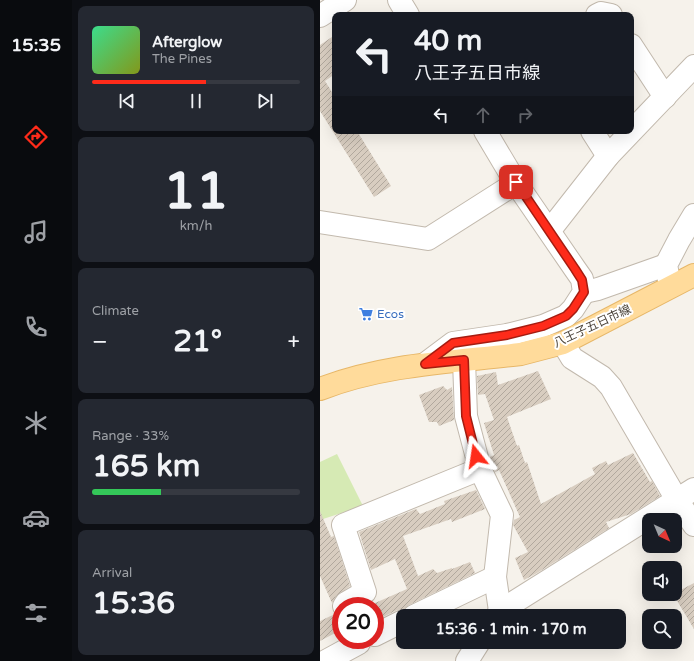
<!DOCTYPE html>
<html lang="en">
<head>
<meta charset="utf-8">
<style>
	:root { --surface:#171b24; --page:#242831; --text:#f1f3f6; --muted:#9ea1a6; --line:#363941; --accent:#fe2b1a }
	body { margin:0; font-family:"Varela Round","Noto Sans JP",sans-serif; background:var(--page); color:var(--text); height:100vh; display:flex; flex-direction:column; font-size:15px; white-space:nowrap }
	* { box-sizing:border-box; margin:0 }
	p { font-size:13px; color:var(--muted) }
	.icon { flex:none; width:22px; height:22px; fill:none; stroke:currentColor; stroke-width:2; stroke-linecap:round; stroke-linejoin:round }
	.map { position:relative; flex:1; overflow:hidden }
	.sheet { display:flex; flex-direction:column; gap:6px; padding:6px; background:#0d0f14; width:248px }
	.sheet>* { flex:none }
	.top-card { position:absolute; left:12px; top:12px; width:302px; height:122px; border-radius:8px; box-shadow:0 4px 16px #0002; background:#171b24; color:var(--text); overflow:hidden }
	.needle { width:26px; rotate:136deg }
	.buttons { position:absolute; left:322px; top:513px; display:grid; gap:8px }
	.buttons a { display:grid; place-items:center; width:40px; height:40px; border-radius:8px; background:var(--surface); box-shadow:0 4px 16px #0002; font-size:20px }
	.speed { position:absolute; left:12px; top:597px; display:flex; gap:8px; font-size:20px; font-weight:700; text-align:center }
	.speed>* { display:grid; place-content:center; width:52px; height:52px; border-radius:50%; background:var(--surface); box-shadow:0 4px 16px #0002; line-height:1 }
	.speed .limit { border:6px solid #d22; background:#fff; color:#111 }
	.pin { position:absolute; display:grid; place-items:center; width:34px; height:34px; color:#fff; margin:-17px; border-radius:8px; box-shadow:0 2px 6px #0006 }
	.me { position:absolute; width:44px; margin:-22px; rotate:345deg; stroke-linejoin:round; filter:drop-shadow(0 0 3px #0008) }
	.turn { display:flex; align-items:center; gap:14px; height:84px; padding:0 16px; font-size:18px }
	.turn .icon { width:52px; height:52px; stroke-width:2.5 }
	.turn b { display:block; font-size:28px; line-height:34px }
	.lanes { display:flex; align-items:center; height:38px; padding:0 16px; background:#0003; justify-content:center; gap:20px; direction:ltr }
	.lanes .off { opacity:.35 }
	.big { font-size:30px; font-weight:700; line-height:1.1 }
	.sheet .widget { flex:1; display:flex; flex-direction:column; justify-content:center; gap:6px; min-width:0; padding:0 14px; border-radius:8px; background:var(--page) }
	.sheet .dial { align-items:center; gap:0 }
	.dial b { font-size:52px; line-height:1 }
	.song { display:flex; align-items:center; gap:12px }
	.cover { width:48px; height:48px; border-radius:6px; background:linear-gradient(135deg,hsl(150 70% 55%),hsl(70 70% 35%)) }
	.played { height:4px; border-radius:2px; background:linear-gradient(90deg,var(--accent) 55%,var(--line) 55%) }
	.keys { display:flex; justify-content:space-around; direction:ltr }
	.heat { display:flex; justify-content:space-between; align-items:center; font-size:22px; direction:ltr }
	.charge { height:6px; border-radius:3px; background:linear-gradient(90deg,#34c759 33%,var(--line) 0) }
	.trip { position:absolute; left:76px; top:609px; width:230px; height:40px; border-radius:8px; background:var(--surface); box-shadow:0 4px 16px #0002; font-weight:700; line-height:40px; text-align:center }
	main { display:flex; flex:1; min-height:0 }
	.dock { display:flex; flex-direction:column; width:72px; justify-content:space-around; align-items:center; background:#090b0e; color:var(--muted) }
	.dock .icon { width:28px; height:28px }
	.dock .active { color:var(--accent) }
	.dock b { font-size:18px; color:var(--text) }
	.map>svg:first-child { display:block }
	.grass { fill:#d6eab4 }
	.building { fill:url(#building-hatch) }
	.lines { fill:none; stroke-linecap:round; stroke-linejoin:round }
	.minor-casing { stroke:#c2b9ad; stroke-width:24 }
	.major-casing { stroke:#e7b768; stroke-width:24 }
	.minor { stroke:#fff; stroke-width:22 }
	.major { stroke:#ffdb9b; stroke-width:22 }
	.route-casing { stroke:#a51c11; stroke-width:10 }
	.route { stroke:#fe2b1a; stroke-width:7 }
	.labels { text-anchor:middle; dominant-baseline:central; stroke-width:4; stroke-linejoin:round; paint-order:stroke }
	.shop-label { font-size:12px; fill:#366cbe; stroke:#fff; text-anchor:start }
	.street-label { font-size:12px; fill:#4a4238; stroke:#fff }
</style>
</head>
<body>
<main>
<nav class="dock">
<b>15:35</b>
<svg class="icon active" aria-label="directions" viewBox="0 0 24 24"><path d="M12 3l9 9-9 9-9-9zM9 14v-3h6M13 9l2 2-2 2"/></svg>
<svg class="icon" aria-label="music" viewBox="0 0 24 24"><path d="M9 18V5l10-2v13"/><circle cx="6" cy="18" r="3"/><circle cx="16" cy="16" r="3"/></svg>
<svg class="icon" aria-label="phone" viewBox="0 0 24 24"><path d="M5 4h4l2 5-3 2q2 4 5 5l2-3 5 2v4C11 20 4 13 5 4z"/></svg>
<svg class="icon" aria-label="climate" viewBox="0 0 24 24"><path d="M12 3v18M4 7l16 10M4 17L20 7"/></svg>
<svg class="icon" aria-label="car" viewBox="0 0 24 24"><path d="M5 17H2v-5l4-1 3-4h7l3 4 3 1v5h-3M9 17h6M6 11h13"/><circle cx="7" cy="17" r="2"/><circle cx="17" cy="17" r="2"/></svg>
<svg class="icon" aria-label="filters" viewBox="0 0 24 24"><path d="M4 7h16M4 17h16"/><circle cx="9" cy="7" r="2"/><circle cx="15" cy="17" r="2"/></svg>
</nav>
<section class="sheet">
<div class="widget">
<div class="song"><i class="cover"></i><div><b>Afterglow</b><p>The Pines</p></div></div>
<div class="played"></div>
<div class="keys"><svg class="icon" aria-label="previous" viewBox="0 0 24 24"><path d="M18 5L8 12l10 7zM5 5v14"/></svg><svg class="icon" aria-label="pause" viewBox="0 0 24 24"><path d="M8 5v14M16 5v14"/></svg><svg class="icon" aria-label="next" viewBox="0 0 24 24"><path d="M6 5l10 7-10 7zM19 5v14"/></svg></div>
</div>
<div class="widget dial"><b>11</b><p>km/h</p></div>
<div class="widget"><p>Climate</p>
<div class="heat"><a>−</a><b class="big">21°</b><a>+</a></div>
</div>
<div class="widget"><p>Range · 33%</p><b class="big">165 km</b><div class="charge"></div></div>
<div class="widget"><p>Arrival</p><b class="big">15:36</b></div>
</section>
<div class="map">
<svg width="374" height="661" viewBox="0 0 374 661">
	<defs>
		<pattern id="building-hatch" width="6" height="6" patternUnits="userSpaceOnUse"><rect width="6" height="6" fill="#d8cdc0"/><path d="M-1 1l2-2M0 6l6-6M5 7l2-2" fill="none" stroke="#b1a89d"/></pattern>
	</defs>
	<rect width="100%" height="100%" fill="#f6f2eb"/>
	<polygon class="grass" points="17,454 43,506 0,520 0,462"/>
	<g class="building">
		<polygon points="15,35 15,74 5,81 15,97 15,131 37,131 71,186 54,197 0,111 0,45"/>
		<polygon points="218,371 231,399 187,417 197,446 199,445 205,463 207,462 221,504 275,474 272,468 286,461 288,465 313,453 330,482 332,481 340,496 311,514 286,522 289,528 217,573 204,580 195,558 208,552 193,525 194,520 200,517 179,470 175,472 171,461 170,457 174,455 164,423 174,420 165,394 158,395 157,376 176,372 178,385"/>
		<polygon points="123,386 127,390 132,387 134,420 119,426 117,422 109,422 99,395"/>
		<polygon points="156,490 165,509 132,522 131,519 83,536 98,576 113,569 117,573 132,568 132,569 150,562 155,573 89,605 84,609 77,610 55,621 55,603 87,589 75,559 51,570 39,532 96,509 100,514 125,504 124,501"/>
		<polygon points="0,511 11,537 14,536 30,586 16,596 12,603 0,576"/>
		<polygon points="374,583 374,629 353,594"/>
		<polygon points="15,614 21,630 0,641 0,621"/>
	</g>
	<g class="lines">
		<defs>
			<g id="minor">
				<polyline points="79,0 88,15"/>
				<polyline points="277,15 281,13 291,15"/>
				<polyline points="0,16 25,0"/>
				<polyline points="311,45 345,97"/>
				<polyline points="272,131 288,156"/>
				<polyline points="0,222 108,239 196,183"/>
				<polyline points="230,230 288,156 374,66"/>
				<polyline points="349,280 346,265 359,240 374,215"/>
				<polyline points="264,292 278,289 346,265"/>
				<polyline points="243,343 252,358 282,377 291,387 357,500 374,525"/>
				<polyline points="144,360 146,416 160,469"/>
				<polyline points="105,364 133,343 187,335 223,326 246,316 253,309 264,292 262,279 255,269 196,183 165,131"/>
				<polyline points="24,606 26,603 45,592 23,525 160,469 182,515 175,577 180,611"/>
				<polyline points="94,616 175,577"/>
				<polyline points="177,616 180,611 374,489"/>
				<polyline points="55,635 83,621"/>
				<polyline points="6,661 39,643 38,640"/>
				<polyline points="147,661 159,642"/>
			</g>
			<path id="major" d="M0,389c64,-25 133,-27 201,-35l42,-11 131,-68"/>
		</defs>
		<use href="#minor" class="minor-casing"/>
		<use href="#major" class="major-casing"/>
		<use href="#minor" class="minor"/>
		<use href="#major" class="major"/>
	</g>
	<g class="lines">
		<defs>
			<polyline id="route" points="156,456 146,416 144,360 105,364 133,343 187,335 223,326 246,316 253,309 264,292 262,280 255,269 196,182"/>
		</defs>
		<use href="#route" class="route-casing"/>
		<use href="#route" class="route"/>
	</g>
	<defs>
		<symbol id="supermarket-bare" viewBox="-9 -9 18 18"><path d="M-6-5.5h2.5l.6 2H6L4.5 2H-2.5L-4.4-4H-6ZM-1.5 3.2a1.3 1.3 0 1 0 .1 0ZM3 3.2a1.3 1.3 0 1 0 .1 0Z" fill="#3f7fe0" stroke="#fff" stroke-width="2.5" paint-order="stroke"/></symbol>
	</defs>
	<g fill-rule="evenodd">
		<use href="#supermarket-bare" x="36" y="304" width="20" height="20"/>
	</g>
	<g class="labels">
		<g class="shop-label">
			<text x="57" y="314">Ecos</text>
		</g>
		<g class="street-label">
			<text transform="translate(272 326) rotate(-25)">八王子五日市線</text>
		</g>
	</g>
</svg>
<div class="buttons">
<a><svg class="needle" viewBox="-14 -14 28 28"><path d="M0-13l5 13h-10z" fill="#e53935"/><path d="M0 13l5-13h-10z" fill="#9ea1a6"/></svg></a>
<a><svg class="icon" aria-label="sound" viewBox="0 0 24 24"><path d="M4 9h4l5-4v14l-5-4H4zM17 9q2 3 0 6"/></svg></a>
<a><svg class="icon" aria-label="search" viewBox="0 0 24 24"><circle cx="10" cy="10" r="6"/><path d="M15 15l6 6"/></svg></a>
</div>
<div class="speed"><div class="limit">20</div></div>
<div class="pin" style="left:196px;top:182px;background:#d93025"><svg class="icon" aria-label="arrive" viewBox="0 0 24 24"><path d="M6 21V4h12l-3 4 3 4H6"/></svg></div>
<svg class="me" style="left:156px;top:456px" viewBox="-20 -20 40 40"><path d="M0-17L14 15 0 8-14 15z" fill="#fe2b1a" stroke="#fff" stroke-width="4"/></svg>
<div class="trip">15:36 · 1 min · 170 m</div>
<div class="top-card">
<div class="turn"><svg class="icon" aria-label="left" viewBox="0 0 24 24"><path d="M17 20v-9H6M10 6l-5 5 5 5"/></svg><div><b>40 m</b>八王子五日市線</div></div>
<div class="lanes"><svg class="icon" aria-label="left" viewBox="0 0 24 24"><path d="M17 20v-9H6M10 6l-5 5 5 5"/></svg><svg class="icon off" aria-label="ahead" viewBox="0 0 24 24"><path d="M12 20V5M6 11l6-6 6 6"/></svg><svg class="icon off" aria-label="right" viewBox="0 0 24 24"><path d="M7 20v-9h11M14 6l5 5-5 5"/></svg></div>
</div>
</div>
</main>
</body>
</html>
